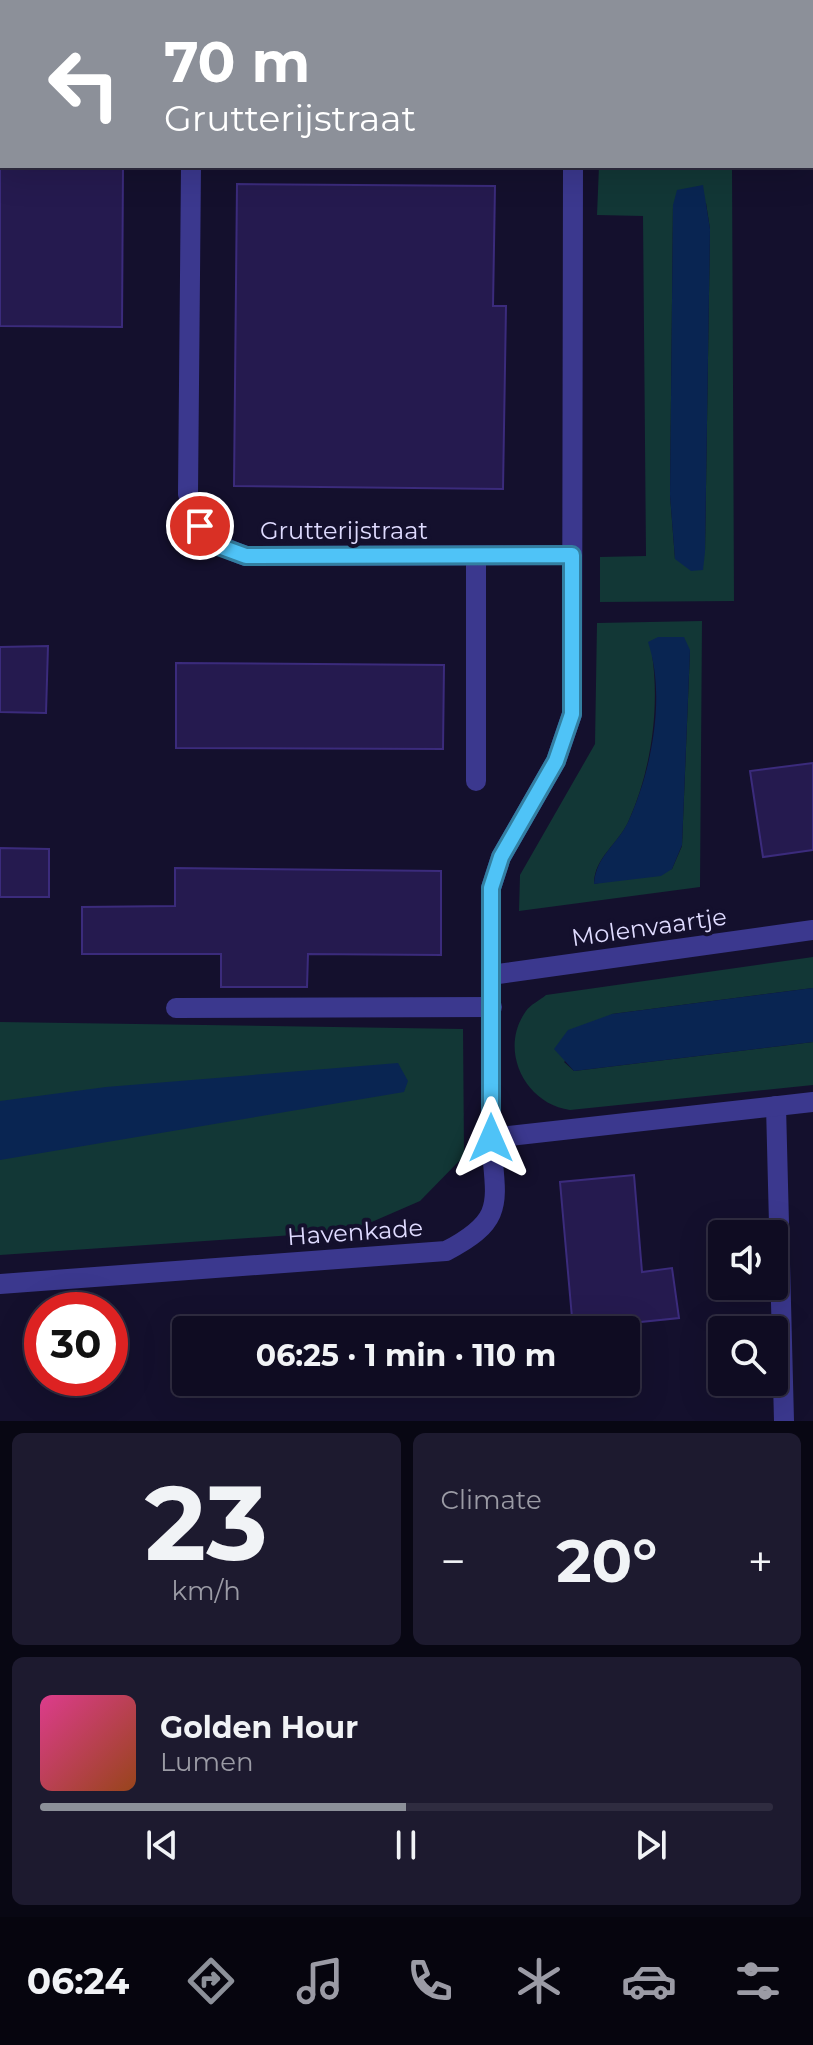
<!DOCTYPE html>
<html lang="en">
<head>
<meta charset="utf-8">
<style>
	:root { --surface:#0f0c22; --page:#1d1a2f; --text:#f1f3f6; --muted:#9b9ba5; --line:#2f2c40; --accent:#8c9099 }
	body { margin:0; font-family:Montserrat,sans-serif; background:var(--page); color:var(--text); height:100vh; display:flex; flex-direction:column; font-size:30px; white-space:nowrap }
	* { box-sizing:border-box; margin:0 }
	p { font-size:26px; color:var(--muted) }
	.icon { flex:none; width:44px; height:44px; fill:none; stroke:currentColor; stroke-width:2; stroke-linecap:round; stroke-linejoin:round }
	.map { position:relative; height:1421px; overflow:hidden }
	.details { display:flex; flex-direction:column; gap:12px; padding:12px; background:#080713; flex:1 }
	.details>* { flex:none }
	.hud { position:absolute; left:0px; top:0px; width:814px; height:168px; box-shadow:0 8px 32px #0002,0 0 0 2px var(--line); background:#8c9099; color:#fff; overflow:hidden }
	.controls { position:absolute; left:708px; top:1220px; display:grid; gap:16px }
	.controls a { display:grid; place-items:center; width:80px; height:80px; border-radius:8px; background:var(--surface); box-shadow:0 8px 32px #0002,0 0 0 2px var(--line); font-size:40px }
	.speed { position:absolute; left:24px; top:1292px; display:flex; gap:16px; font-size:40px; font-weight:700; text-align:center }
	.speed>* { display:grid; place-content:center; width:104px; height:104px; border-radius:50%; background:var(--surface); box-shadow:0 8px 32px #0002,0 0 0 2px var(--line); line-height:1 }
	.speed .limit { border:12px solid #d22; background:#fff; color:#111 }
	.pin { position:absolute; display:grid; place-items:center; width:68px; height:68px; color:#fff; margin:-34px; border:4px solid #fff; border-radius:50%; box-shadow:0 2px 8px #0007 }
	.me { position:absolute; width:88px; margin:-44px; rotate:0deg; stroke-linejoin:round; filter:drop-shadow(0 0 6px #0008) }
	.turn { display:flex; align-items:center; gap:28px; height:168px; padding:0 32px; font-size:36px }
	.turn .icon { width:104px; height:104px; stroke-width:2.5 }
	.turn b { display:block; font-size:56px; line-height:68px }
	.big { font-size:60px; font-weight:700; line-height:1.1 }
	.details .widget { flex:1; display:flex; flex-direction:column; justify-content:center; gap:12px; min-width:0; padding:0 28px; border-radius:12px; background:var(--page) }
	.details .dial { align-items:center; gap:0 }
	.dial b { font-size:104px; line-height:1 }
	.song { display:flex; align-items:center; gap:24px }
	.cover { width:96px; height:96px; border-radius:12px; background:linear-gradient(135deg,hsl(330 70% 55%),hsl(20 70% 35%)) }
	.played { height:8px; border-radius:4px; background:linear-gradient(90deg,var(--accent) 50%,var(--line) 50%) }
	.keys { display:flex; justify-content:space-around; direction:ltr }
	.heat { display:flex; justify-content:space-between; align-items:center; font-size:44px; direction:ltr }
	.details .tiles { flex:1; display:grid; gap:12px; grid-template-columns:1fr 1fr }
	.widget:last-child { grid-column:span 2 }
	.trip { position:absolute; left:172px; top:1316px; width:468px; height:80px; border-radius:8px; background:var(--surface); box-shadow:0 8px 32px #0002,0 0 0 2px var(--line); font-weight:700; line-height:80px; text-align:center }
	.menu { display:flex; height:128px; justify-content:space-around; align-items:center; background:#06050e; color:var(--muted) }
	.menu .icon { width:56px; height:56px }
	.menu .current { color:var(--accent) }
	.menu b { font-size:36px; color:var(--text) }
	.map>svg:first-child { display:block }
	.green { fill:#123736; fill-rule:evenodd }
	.water { fill:#092552 }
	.building { fill:#251a4f; stroke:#3b2b7c; stroke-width:2 }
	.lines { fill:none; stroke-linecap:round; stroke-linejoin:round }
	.lane { stroke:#3b388e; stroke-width:20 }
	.street { stroke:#3b388e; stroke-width:20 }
	.route-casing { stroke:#337fa1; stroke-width:20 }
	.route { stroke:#4fc3f7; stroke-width:14 }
	.labels { text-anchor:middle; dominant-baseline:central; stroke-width:8; stroke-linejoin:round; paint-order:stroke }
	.street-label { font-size:24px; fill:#dfdbff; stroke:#14102d }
</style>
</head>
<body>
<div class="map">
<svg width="813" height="1421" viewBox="0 0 813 1421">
	<rect width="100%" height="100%" fill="#14102d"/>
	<g class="green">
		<path d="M599,166h133l2,435 -134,1v-45l46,-1 -3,-340 -46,-1zM706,203l4,26 -5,323 -30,7 -5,-64 3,-290z"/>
		<path d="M702,621l-2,266 -181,24 1,-36 75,-131 2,-121zM690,650l-8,196 -10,23 -78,15c0,-27 25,-40 35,-64 22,-49 31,-112 23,-166z"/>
		<path d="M813,957v31l-201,26 -48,48 10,9 239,-29v43l-243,25c-45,-6 -72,-60 -44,-99 4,-6 14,-11 20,-16z"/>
		<polygon points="0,1022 463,1029 464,1156 420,1201 351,1231 0,1255"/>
	</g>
	<g class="water">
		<polygon points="703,185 710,229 705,552 703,570 691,571 675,559 670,495 673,205 677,190"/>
		<path d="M658,637h26l6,13 -8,195 -10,24 -11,7 -67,8c2,-29 24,-39 35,-64 23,-51 37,-124 19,-178z"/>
		<polygon points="813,988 813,1042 574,1071 554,1049 568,1030 612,1014"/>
		<polygon points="398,1063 408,1081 404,1092 0,1160 0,1101 106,1087"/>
	</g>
	<g class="building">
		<polygon points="0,166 123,166 122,327 0,326"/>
		<polygon points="237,184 495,186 493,306 506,306 503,489 234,486"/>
		<polygon points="48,646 46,713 0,712 0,647"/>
		<polygon points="176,663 444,665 443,749 176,748"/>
		<polygon points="813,763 813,850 763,857 750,771"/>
		<polygon points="0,848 49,849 49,897 0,897"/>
		<polygon points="175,868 441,871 441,955 308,954 307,987 221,987 221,954 82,954 82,907 175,906"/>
		<polygon points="634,1175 642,1272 672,1268 679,1318 573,1329 560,1182"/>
	</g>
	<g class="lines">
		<polyline class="lane" points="476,781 476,556"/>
		<g class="street">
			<polyline points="192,2 192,0"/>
			<polyline points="758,2 758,0"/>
			<polyline points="812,85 813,85"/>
			<path d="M191,166l-3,328c15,40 16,47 58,62l326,-1"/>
			<polyline points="491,975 813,930"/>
			<polyline points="176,1008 492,1007"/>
			<polyline points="776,1106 784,1421"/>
			<polyline points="491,1138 491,888 501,857 556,761 572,714 573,166"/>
			<path d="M0,1284l446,-33c62,-32 49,-50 45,-113l322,-36"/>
		</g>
	</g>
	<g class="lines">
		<defs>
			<polyline id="route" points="200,526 216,545 246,556 572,555 572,714 556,761 501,857 491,888 491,1138"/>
		</defs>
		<use href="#route" class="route-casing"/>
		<use href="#route" class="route"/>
	</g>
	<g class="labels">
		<g class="street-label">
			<text x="344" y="530">Grutterijstraat</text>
			<text transform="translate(649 927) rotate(-8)">Molenvaartje</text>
			<text transform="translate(355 1232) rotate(-4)">Havenkade</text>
		</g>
	</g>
</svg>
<div class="controls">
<a><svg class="icon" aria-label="sound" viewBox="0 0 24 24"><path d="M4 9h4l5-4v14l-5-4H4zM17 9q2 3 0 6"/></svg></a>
<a><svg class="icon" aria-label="search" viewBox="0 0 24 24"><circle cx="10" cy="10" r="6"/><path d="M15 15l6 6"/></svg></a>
</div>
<div class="speed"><div class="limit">30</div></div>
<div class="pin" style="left:200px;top:526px;background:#d93025"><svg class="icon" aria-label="arrive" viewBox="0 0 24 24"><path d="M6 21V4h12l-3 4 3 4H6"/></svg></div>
<svg class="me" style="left:491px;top:1138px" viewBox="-20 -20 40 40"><path d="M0-17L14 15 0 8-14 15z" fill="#4fc3f7" stroke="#fff" stroke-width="4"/></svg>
<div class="trip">06:25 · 1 min · 110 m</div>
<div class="hud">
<div class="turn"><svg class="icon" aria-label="left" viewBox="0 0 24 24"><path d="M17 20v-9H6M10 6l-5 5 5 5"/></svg><div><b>70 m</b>Grutterijstraat</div></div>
</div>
</div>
<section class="details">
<div class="tiles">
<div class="widget dial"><b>23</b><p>km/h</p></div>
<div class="widget"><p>Climate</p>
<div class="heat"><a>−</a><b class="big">20°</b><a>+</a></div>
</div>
<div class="widget">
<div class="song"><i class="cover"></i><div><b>Golden Hour</b><p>Lumen</p></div></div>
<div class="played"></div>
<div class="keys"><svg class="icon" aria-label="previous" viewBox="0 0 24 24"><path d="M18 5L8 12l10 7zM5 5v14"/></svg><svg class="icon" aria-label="pause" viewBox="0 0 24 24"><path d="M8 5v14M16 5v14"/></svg><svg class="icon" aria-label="next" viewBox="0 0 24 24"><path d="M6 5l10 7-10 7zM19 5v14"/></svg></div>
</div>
</div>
</section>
<nav class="menu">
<b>06:24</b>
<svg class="icon current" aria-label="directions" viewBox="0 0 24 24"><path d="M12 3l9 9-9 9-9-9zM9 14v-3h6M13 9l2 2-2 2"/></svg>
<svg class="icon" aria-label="music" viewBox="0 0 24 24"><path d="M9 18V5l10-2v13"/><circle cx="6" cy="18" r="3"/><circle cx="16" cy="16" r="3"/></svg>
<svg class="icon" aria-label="phone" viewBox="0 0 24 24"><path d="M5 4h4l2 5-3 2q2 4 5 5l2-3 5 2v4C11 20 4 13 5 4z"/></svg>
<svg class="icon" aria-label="climate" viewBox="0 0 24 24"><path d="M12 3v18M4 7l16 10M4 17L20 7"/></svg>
<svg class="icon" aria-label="car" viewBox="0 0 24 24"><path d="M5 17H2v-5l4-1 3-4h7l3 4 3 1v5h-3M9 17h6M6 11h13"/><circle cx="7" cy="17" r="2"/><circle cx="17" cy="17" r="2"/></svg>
<svg class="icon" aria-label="filters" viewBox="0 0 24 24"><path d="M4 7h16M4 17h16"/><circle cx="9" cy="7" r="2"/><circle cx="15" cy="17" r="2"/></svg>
</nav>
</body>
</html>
